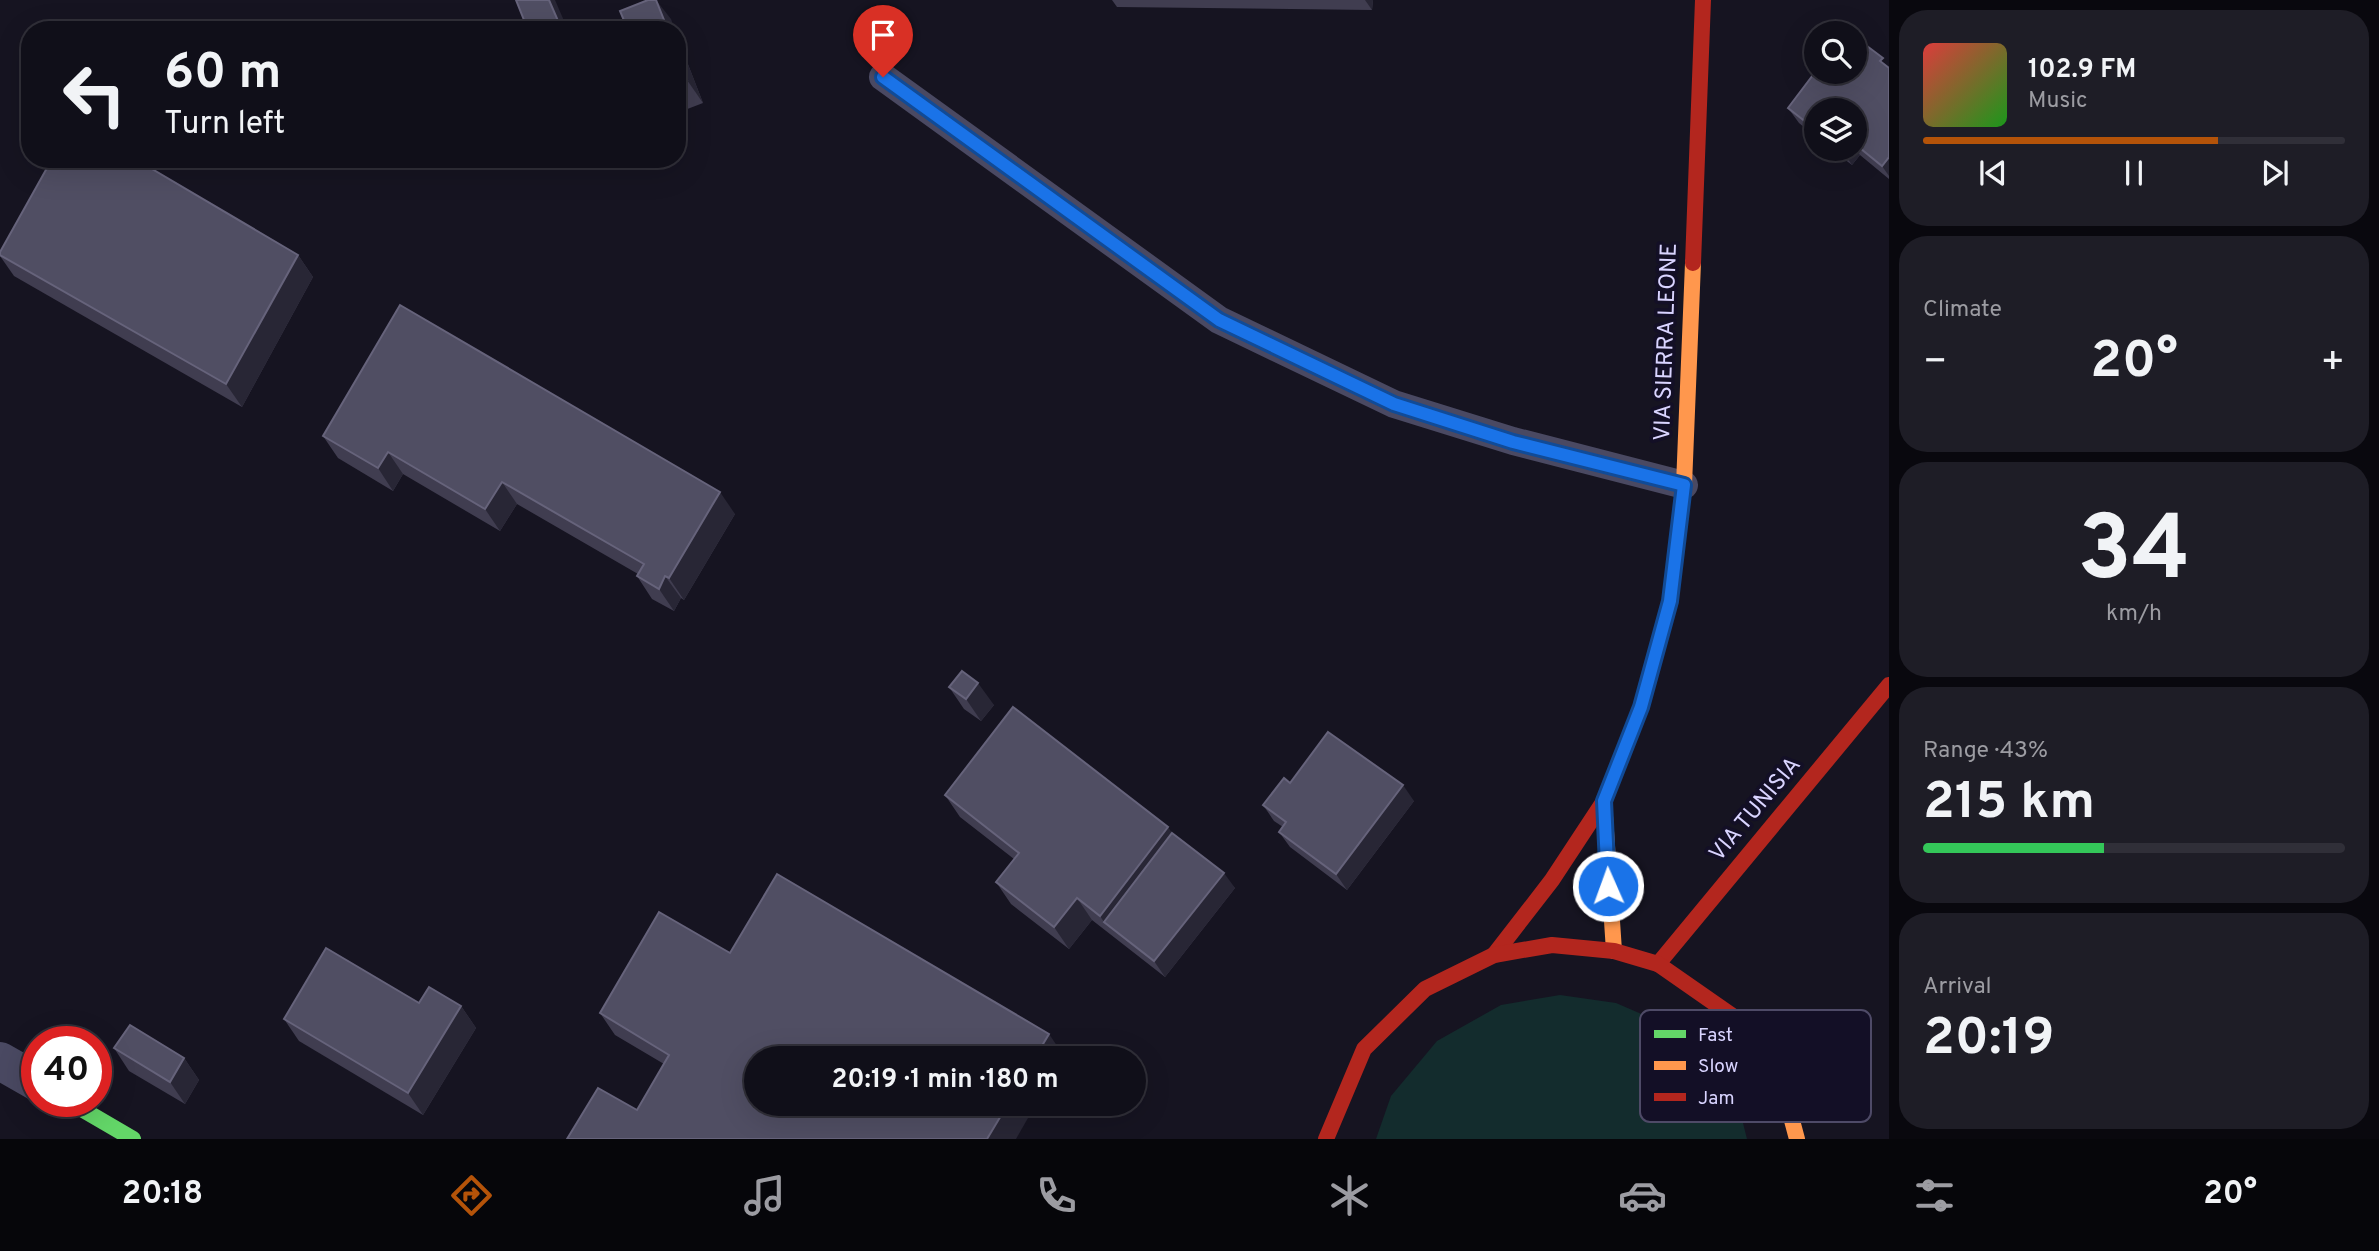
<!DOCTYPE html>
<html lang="en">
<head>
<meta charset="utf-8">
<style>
	:root { --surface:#100f19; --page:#1e1d26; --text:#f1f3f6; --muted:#9c9ca2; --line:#302f38; --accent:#b45309 }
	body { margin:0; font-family:Overpass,sans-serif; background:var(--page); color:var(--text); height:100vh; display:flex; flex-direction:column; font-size:26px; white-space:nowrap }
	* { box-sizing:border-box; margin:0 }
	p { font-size:23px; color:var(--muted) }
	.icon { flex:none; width:38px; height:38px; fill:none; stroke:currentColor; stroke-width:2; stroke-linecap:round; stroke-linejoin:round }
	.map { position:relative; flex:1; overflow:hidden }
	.side { display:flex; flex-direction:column; gap:10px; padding:10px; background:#09080e; width:490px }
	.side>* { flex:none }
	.banner { position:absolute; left:21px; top:21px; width:665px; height:147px; border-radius:28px; box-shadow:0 7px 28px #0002,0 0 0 2px var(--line); background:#100f19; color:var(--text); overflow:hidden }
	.tools { position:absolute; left:1804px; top:21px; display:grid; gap:14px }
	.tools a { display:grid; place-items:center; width:63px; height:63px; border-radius:50%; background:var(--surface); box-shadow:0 7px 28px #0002,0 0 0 2px var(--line); font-size:35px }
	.speed { position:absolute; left:21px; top:1026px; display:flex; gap:14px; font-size:35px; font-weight:700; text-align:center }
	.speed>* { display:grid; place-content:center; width:91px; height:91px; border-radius:50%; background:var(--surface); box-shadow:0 7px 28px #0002,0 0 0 2px var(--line); line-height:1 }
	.speed .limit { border:10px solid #d22; background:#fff; color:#111 }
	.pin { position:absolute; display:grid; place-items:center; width:60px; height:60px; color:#fff; margin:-72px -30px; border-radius:50% 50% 50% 0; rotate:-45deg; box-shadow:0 0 7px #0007 }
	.pin .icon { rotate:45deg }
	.me { position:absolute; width:77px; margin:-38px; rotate:358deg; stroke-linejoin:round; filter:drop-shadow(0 0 5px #0008) }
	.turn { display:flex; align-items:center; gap:24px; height:147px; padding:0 28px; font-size:32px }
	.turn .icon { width:91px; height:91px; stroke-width:2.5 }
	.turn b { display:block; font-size:49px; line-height:60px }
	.big { font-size:52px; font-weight:700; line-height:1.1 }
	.side .card { flex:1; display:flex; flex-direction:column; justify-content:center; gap:10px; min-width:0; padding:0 24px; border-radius:28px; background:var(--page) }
	.side .dial { align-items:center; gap:0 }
	.dial b { font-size:91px; line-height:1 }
	.song { display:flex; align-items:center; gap:21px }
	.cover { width:84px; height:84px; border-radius:10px; background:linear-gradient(135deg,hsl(0 70% 55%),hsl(120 70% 35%)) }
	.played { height:7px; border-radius:4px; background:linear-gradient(90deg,var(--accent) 70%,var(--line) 70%) }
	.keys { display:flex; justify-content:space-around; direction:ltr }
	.heat { display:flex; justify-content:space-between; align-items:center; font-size:38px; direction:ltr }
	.charge { height:10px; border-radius:5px; background:linear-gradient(90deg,#34c759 43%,var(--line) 0) }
	.trip { position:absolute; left:744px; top:1046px; width:402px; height:70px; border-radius:35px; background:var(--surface); box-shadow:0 7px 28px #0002,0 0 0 2px var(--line); font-weight:700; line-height:70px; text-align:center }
	.dock { display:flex; height:112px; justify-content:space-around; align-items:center; background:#06060a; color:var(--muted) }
	.dock .icon { width:49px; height:49px }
	.dock .current { color:var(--accent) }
	.dock b { font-size:32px; color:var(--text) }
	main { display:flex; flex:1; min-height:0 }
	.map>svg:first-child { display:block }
	.green { fill:#132c2d }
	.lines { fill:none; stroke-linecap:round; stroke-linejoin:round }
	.lane { stroke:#4a4962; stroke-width:28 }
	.street { stroke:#4a4962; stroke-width:38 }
	.fast { stroke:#63d668; stroke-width:16 }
	.slow { stroke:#ff974d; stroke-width:16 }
	.jam { stroke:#b3261e; stroke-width:16 }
	.wall { fill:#403d50 }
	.shaded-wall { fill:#282635 }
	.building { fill:#504e63; stroke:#66637b; stroke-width:2 }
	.route-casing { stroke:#114b97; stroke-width:18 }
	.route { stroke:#1a73e8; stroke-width:12 }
	.labels { text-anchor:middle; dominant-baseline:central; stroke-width:7; stroke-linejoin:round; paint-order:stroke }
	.street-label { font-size:23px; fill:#d9d4ff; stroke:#130f26 }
	.key { fill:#130f26; stroke:#4e4a67; stroke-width:2 }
	.key-label { font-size:19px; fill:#d9d4ff }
</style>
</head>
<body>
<main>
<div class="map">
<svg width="1889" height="1139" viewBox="0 0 1889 1139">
	<rect width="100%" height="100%" fill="#161421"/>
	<polygon class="green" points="1560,995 1616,1003 1660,1022 1706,1058 1740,1111 1747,1139 1376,1139 1391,1096 1437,1041 1501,1005"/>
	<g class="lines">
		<polyline class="lane" points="883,77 1219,320 1394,404 1513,441 1684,485"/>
		<polyline class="street" points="0,1061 37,1082"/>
		<polyline class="fast" points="68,1101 133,1139"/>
		<g class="slow">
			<polyline points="1654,660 1670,601 1684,485 1693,263"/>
			<polyline points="1604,801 1614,951"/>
			<polyline points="1744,1029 1782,1083 1797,1139"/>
		</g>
		<g class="jam">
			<polyline points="1693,263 1703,0"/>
			<polyline points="1494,955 1552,880 1604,801 1641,707 1654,660"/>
			<polyline points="1658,964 1889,685"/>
			<polyline points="1326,1139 1364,1049 1425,989 1494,955 1552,945 1614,951 1658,964 1737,1019 1744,1029"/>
		</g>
	</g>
	<g class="wall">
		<polygon points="1112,0 1373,0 1372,10 1117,7"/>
		<polygon points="677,36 703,103 677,113"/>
		<polygon points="1889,67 1889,179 1860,155 1852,165 1831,149 1855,149 1855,110 1816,110 1816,137 1799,123 1788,108"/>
		<polygon points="0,252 298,255 313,277 242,407 14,276 0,256"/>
		<polygon points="323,436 735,514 684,600 681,598 674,611 652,599 637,576 638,574 517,504 500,531 403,474 393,491 338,458"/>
		<polygon points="949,687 994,705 981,721 964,709"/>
		<polygon points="1290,783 1414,801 1347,890 1290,847 1279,832 1283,827 1274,821 1263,805"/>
		<polygon points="945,795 1172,833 1235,888 1165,977 1092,920 1069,949 1011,904 996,882 1014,859 960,817"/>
		<polygon points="730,953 1064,1056 637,1110 664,1064 615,1035 600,1013"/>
		<polygon points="419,1003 461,1006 476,1028 423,1115 299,1041 284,1019"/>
		<polygon points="114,1048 184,1058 199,1080 185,1104 129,1071"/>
	</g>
	<g class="shaded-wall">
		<polygon points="549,0 555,0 568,30 562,30"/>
		<polygon points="656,0 671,19 675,30 668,30"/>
		<polygon points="1365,0 1373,0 1372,10"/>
		<polygon points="677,36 703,103 687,80 677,55"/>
		<polygon points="1855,148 1860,155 1852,165 1841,149"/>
		<polygon points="1889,157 1889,176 1882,166"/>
		<polygon points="298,255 313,277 242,407 226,384"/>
		<polygon points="388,452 403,474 393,491 378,468"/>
		<polygon points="502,482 517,504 500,531 485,509"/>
		<polygon points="720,492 735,514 684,600 669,578"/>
		<polygon points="665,576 681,598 674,611 659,589"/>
		<polygon points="978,683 994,705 981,721 966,699"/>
		<polygon points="1403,785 1414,801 1347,890 1336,874"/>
		<polygon points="1168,827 1183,849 1104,922 1100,916"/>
		<polygon points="1224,873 1235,888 1165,977 1154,961"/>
		<polygon points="1077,898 1092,920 1069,949 1054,927"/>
		<polygon points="461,1006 476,1028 423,1115 408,1093"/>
		<polygon points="1049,1034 1064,1056 1063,1059 1034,1059"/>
		<polygon points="184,1058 199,1080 185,1104 170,1082"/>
		<polygon points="1008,1104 1036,1104 1016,1139 987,1139"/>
	</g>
	<g class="building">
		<polygon points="516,0 549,0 562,30 528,30"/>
		<polygon points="648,0 656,0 668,30 628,30 620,11"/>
		<polygon points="1845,29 1850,33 1841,33"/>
		<polygon points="1855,37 1883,58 1880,61 1889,68 1889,157 1882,166 1855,144 1855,110 1816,110 1816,130 1788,108 1816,71 1855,72"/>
		<polygon points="677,55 687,80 677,85"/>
		<polygon points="52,159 135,159 298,255 226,384 0,255 0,252"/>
		<polygon points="400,305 720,492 669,578 665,576 659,589 637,576 644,564 502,482 485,509 388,452 378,468 323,436"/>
		<polygon points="962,671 978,683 966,699 949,687"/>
		<polygon points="1013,707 1168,827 1100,916 1077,898 1054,927 996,882 1019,853 945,795"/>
		<polygon points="1328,732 1403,785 1336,874 1279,832 1286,822 1263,805 1284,778 1290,783"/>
		<polygon points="1172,833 1224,873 1154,961 1104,922"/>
		<polygon points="777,874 1049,1034 1034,1059 756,1059 756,1104 1008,1104 987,1139 567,1139 598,1088 637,1110 669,1055 600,1013 659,912 730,953"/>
		<polygon points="326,948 419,1003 429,987 461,1006 408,1093 284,1019"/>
		<polygon points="130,1025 184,1058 170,1082 114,1048"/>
	</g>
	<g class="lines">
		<defs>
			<polyline id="route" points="883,77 1219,320 1394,404 1513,442 1684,485 1670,601 1641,707 1604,801 1608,886"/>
		</defs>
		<use href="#route" class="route-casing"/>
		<use href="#route" class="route"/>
	</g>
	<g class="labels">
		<g class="street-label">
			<text transform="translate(1667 342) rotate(-88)">VIA SIERRA LEONE</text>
			<text transform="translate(1756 810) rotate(-50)">VIA TUNISIA</text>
		</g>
	</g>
	<rect x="1640" y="1010" width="231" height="112" rx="10" class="key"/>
	<rect x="1654" y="1030" width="32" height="8" fill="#63d668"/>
	<rect x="1654" y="1061" width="32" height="9" fill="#ff974d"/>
	<rect x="1654" y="1093" width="32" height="8" fill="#b3261e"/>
	<g class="key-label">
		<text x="1698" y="1041">Fast</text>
		<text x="1698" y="1072">Slow</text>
		<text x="1698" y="1104">Jam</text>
	</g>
</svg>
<div class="tools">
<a><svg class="icon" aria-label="search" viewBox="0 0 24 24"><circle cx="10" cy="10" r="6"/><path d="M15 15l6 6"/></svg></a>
<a><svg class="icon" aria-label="layers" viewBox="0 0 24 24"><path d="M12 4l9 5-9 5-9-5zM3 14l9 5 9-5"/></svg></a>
</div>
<div class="speed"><div class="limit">40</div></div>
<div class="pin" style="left:883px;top:77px;background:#d93025"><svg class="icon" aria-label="arrive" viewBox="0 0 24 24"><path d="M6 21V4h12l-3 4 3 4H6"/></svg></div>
<svg class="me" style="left:1608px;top:886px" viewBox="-20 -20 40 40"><circle r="17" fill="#1a73e8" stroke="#fff" stroke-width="3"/><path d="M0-11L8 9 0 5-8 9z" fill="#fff"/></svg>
<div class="trip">20:19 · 1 min · 180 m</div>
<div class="banner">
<div class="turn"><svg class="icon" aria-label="left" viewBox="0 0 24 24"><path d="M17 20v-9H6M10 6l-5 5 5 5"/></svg><div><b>60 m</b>Turn left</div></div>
</div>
</div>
<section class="side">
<div class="card">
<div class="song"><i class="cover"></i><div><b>102.9 FM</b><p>Music</p></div></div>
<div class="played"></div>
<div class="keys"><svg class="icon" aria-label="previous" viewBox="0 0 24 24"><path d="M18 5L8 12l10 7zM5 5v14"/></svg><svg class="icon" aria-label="pause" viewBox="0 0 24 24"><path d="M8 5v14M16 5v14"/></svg><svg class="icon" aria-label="next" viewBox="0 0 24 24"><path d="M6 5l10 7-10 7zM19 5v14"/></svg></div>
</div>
<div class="card"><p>Climate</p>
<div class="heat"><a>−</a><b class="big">20°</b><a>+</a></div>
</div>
<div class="card dial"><b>34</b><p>km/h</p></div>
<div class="card"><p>Range · 43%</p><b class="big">215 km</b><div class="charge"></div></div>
<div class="card"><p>Arrival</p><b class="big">20:19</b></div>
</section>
</main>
<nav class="dock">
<b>20:18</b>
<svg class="icon current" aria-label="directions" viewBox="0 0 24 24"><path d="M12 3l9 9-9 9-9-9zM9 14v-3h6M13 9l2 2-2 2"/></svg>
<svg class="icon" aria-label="music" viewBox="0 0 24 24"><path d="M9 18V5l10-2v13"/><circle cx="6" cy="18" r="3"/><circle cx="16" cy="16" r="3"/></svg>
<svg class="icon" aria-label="phone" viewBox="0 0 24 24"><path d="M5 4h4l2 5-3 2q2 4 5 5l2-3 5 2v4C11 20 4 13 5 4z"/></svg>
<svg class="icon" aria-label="climate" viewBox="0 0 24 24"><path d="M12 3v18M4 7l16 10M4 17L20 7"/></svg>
<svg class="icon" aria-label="car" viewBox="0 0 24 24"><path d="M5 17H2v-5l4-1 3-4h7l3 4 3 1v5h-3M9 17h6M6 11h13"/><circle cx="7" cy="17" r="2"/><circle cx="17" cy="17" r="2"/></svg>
<svg class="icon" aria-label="filters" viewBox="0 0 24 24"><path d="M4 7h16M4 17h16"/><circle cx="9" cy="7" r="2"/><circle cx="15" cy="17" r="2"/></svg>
<b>20°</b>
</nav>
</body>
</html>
